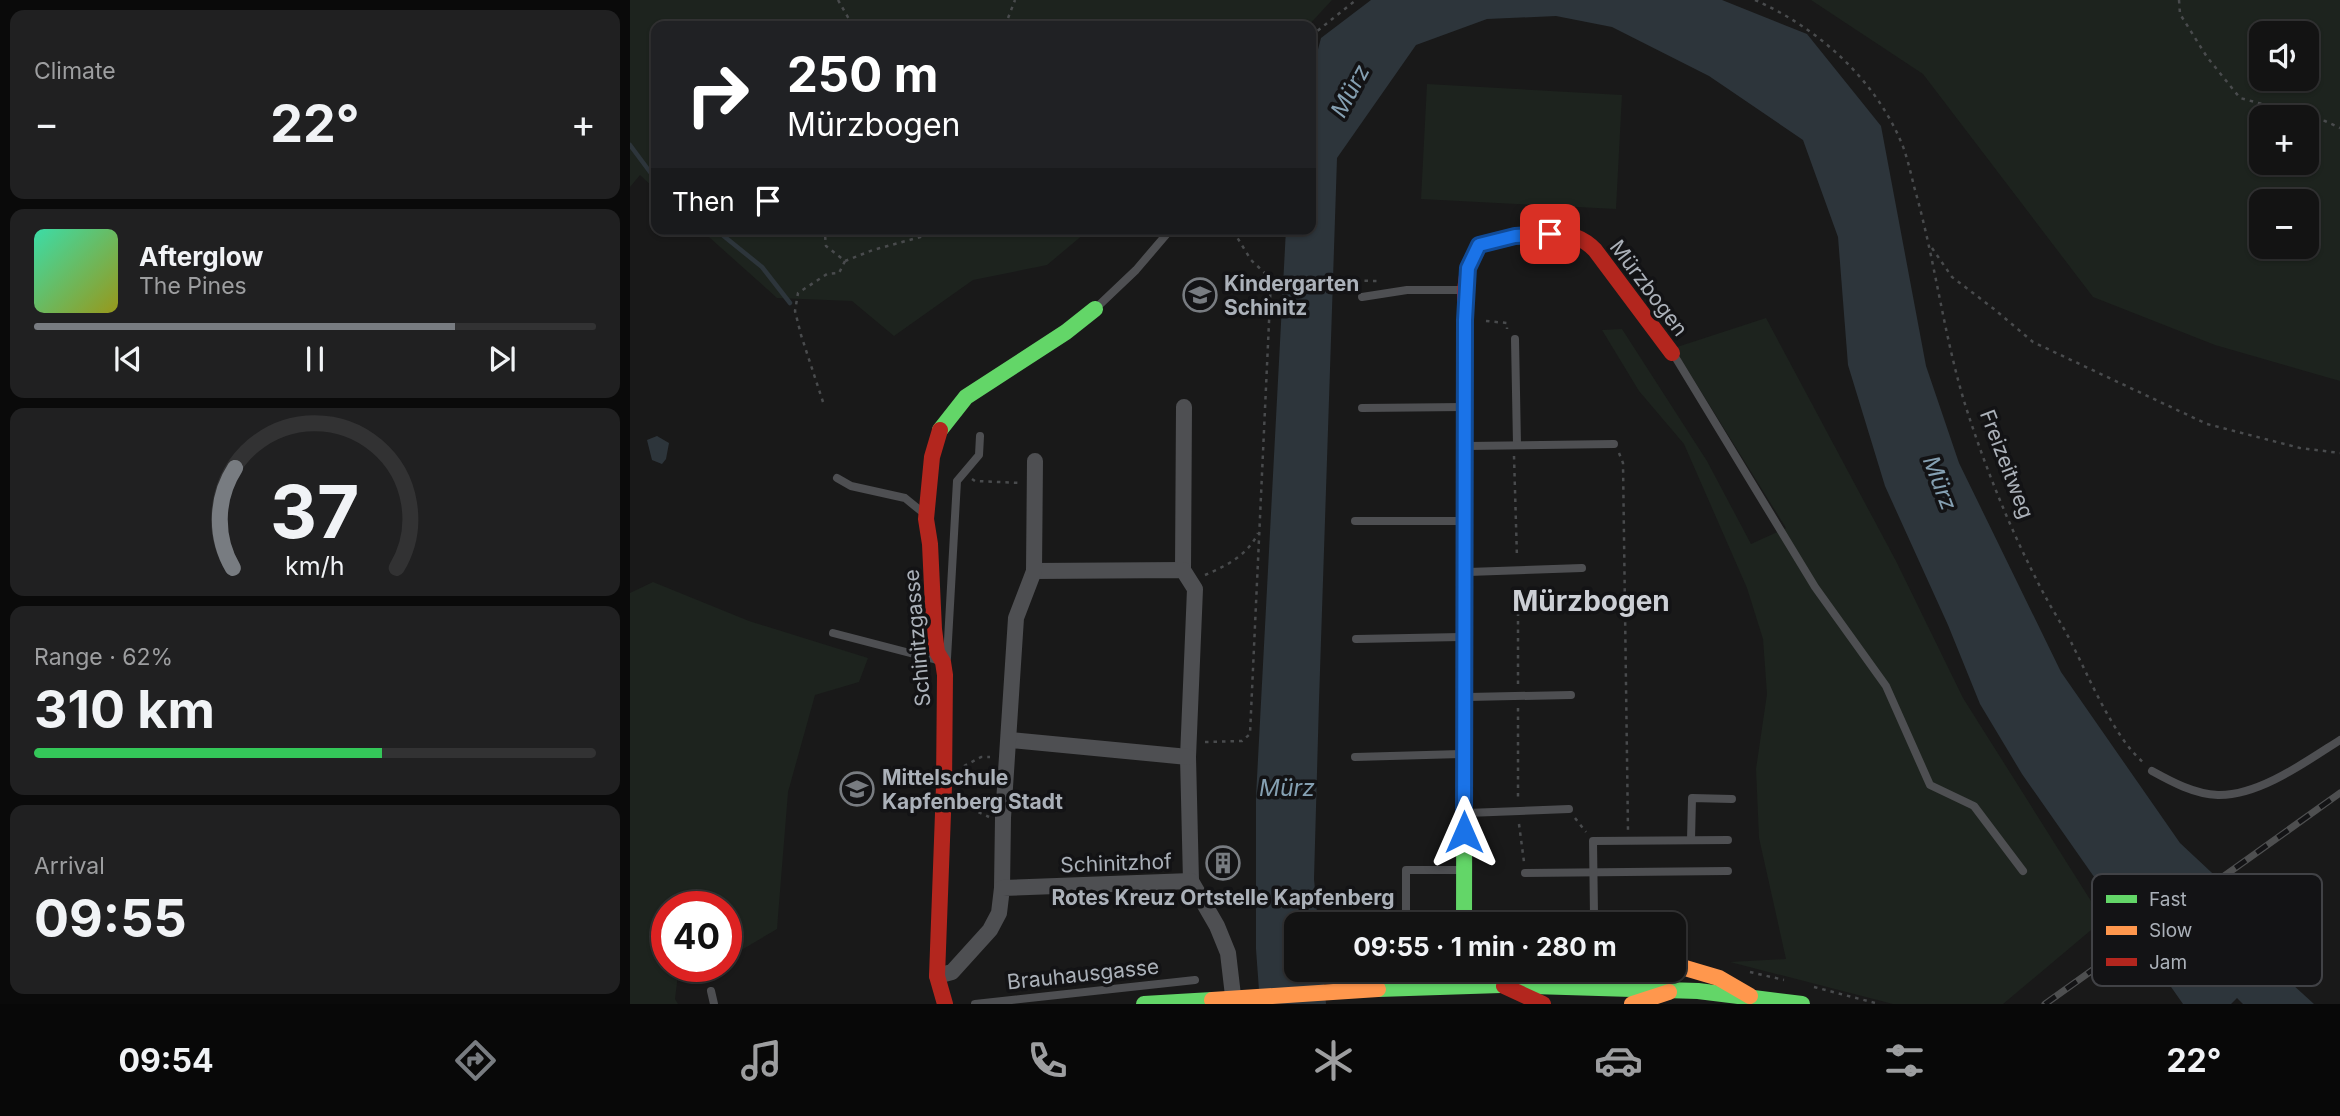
<!DOCTYPE html>
<html lang="en">
<head>
<meta charset="utf-8">
<style>
	:root { --surface:#131313; --page:#202021; --text:#f1f3f6; --muted:#9d9ea0; --line:#323233; --accent:#787c81 }
	body { margin:0; font-family:Inter,sans-serif; background:var(--page); color:var(--text); height:100vh; display:flex; flex-direction:column; font-size:26px; white-space:nowrap }
	* { box-sizing:border-box; margin:0 }
	p { font-size:23px; color:var(--muted) }
	.icon { flex:none; width:38px; height:38px; fill:none; stroke:currentColor; stroke-width:2; stroke-linecap:round; stroke-linejoin:round }
	.map { position:relative; flex:1; overflow:hidden }
	.drawer { display:flex; flex-direction:column; gap:10px; padding:10px; background:#0a0a0a; width:630px }
	.drawer>* { flex:none }
	.top-card { position:absolute; left:21px; top:21px; width:665px; height:214px; border-radius:14px; box-shadow:0 2px 5px #0004,0 0 0 2px var(--line); background:#202124; color:#fff; overflow:hidden }
	.fabs { position:absolute; left:1619px; top:21px; display:grid; gap:14px }
	.fabs a { display:grid; place-items:center; width:70px; height:70px; border-radius:14px; background:var(--surface); box-shadow:0 2px 5px #0004,0 0 0 2px var(--line); font-size:35px }
	.speed { position:absolute; left:21px; top:891px; display:flex; gap:14px; font-size:35px; font-weight:700; text-align:center }
	.speed>* { display:grid; place-content:center; width:91px; height:91px; border-radius:50%; background:var(--surface); box-shadow:0 2px 5px #0004,0 0 0 2px var(--line); line-height:1 }
	.speed .limit { border:10px solid #d22; background:#fff; color:#111 }
	.pin { position:absolute; display:grid; place-items:center; width:60px; height:60px; color:#fff; margin:-30px; border-radius:14px; box-shadow:0 4px 10px #0006 }
	.me { position:absolute; width:77px; margin:-38px; rotate:0deg; stroke-linejoin:round; filter:drop-shadow(0 0 5px #0008) }
	.turn { display:flex; align-items:center; gap:24px; height:147px; padding:0 21px; font-size:32px }
	.turn .icon { width:91px; height:91px; stroke-width:2.5 }
	.turn b { display:block; font-size:49px; line-height:60px }
	.then { display:flex; align-items:center; height:66px; padding:0 21px; background:#0003; gap:14px; font-size:26px }
	.big { font-size:52px; font-weight:700; line-height:1.1 }
	.drawer .card { flex:1; display:flex; flex-direction:column; justify-content:center; gap:10px; min-width:0; padding:0 24px; border-radius:14px; background:var(--page) }
	.drawer .dial { align-items:center; gap:0 }
	.dial svg { height:182px; overflow:visible; fill:none; stroke:var(--line); stroke-width:7; stroke-linecap:round; text-anchor:middle }
	.dial text { fill:var(--text); stroke:none }
	.song { display:flex; align-items:center; gap:21px }
	.cover { width:84px; height:84px; border-radius:10px; background:linear-gradient(135deg,hsl(160 70% 55%),hsl(60 70% 35%)) }
	.played { height:7px; border-radius:4px; background:linear-gradient(90deg,var(--accent) 75%,var(--line) 75%) }
	.keys { display:flex; justify-content:space-around; direction:ltr }
	.heat { display:flex; justify-content:space-between; align-items:center; font-size:38px; direction:ltr }
	.charge { height:10px; border-radius:5px; background:linear-gradient(90deg,#34c759 62%,var(--line) 0) }
	.trip { position:absolute; left:654px; top:912px; width:402px; height:70px; border-radius:14px; background:var(--surface); box-shadow:0 2px 5px #0004,0 0 0 2px var(--line); font-weight:700; line-height:70px; text-align:center }
	.dock { display:flex; height:112px; justify-content:space-around; align-items:center; background:#080808; color:var(--muted) }
	.dock .icon { width:49px; height:49px }
	.dock .on { color:var(--accent) }
	.dock b { font-size:32px; color:var(--text) }
	main { display:flex; flex:1; min-height:0 }
	.map>svg:first-child { display:block }
	.green { fill:#1d231e; fill-rule:evenodd }
	.water { fill:#2d353b }
	.pier { fill:#191919 }
	.lines { fill:none; stroke-linecap:round; stroke-linejoin:round }
	.stream { stroke:#2d353b; stroke-width:4.5 }
	.path { stroke:#494b4d; stroke-width:2.5; stroke-dasharray:3.5 5; stroke-linecap:butt }
	.lane { stroke:#4e4f52; stroke-width:8 }
	.street { stroke:#4e4f52; stroke-width:16 }
	.fast { stroke:#63d668; stroke-width:16 }
	.slow { stroke:#ff974d; stroke-width:16 }
	.jam { stroke:#b3261e; stroke-width:16 }
	.rail-casing { stroke:#4e4f50; stroke-width:7 }
	.rail { stroke:#131315; stroke-width:4.5; stroke-dasharray:13; stroke-linecap:butt }
	.slow-bridge { stroke:#ff974d; stroke-width:16 }
	.route-casing { stroke:#114b97; stroke-width:18 }
	.route { stroke:#1a73e8; stroke-width:12 }
	.labels { text-anchor:middle; dominant-baseline:central; stroke-width:7; stroke-linejoin:round; paint-order:stroke }
	.poi-label { font-size:21px; font-weight:bold; fill:#abb1b9; stroke:#131315; text-anchor:start }
	.street-label { font-size:21px; fill:#abb1b9; stroke:#131315 }
	.water-label { font-size:23px; font-style:italic; fill:#85a0b2; stroke:#131315 }
	.district-label { font-size:28px; font-weight:bold; fill:#cccfd5; stroke:#131315 }
	.key { fill:#131315; stroke:#414246; stroke-width:2 }
	.key-label { font-size:19px; fill:#abb1b9 }
</style>
</head>
<body>
<main>
<section class="drawer">
<div class="card"><p>Climate</p>
<div class="heat"><a>−</a><b class="big">22°</b><a>+</a></div>
</div>
<div class="card">
<div class="song"><i class="cover"></i><div><b>Afterglow</b><p>The Pines</p></div></div>
<div class="played"></div>
<div class="keys"><svg class="icon" aria-label="previous" viewBox="0 0 24 24"><path d="M18 5L8 12l10 7zM5 5v14"/></svg><svg class="icon" aria-label="pause" viewBox="0 0 24 24"><path d="M8 5v14M16 5v14"/></svg><svg class="icon" aria-label="next" viewBox="0 0 24 24"><path d="M6 5l10 7-10 7zM19 5v14"/></svg></div>
</div>
<div class="card dial"><svg viewBox="0 0 100 80">
<path d="M14 69A42 42 0 1 1 86 69"/>
<path d="M14 69A42 42 0 0 1 15 25" stroke="#787c81"/>
<text x="50" y="56" font-size="32" font-weight="700">37</text>
<text x="50" y="72" font-size="11">km/h</text>
</svg></div>
<div class="card"><p>Range · 62%</p><b class="big">310 km</b><div class="charge"></div></div>
<div class="card"><p>Arrival</p><b class="big">09:55</b></div>
</section>
<div class="map">
<svg width="1710" height="1004" viewBox="0 0 1710 1004">
	<rect width="100%" height="100%" fill="#191919"/>
	<g class="green">
		<polygon points="0,0 702,0 678,26 26,26 26,190 10,175 0,187"/>
		<path d="M1181,0h529v381l-125,-36 -122,-48 -170,-223zM1676,33v46h-45v-46zM1676,117v46h-45v-46zM1676,201v46h-45v-46z"/>
		<polygon points="797,84 992,95 986,209 791,199"/>
		<polygon points="70,229 460,229 417,265 343,280 264,336 222,301 147,298"/>
		<polygon points="1136,318 1266,561 1333,698 1473,920 1373,1004 1263,1004 1100,962 1156,959 1129,838 1126,769 1137,694 1133,639 1117,588 1054,444 1009,391 972,330 992,329 1077,461 1121,544 1156,528 1044,348"/>
		<polygon points="23,582 119,621 238,658 229,682 185,695 158,792 147,929 108,952 96,947 96,906 37,906 37,966 49,966 45,999 48,1004 0,1004 0,593"/>
	</g>
	<g class="water">
		<polygon points="741,0 1092,0 1177,34 1251,126 1296,366 1329,463 1431,672 1550,843 1659,945 1641,965 1684,1004 1613,1004 1607,998 1601,1004 1553,1004 1392,774 1350,704 1318,625 1255,486 1218,365 1208,237 1173,140 1079,76 982,27 926,16 857,19 786,45 707,158 689,701 684,879 688,924 667,924 667,970 693,970 696,1004 630,1004 626,949 626,797 656,229 681,229 681,76 691,38"/>
		<polygon points="27,436 39,443 36,459 32,464 22,460 17,440"/>
	</g>
	<polygon class="pier" points="1587,872 1603,888 1512,953 1500,935"/>
	<g class="lines">
		<g class="stream">
			<polyline points="0,145 26,180"/>
			<polyline points="85,229 132,267 160,303"/>
		</g>
		<g class="path">
			<polyline points="208,0 223,26"/>
			<path d="M1125,0c63,28 120,79 147,144 6,15 9,31 13,46 20,70 28,141 49,211 21,67 48,133 81,195 8,15 18,30 26,46 18,35 43,96 73,121"/>
			<polyline points="1549,0 1550,14 1577,57 1610,98 1695,121 1710,128"/>
			<polyline points="375,26 385,0"/>
			<polyline points="681,36 726,0"/>
			<polyline points="1302,248 1322,277 1364,309 1403,342 1577,424 1670,448 1710,453"/>
			<polyline points="215,261 243,250 305,233 310,229"/>
			<polyline points="641,279 749,281"/>
			<polyline points="856,321 877,323 877,329"/>
			<polyline points="193,402 171,335 165,311 168,293 197,274 209,273 215,261 196,246 195,235 199,229"/>
			<polyline points="989,453 993,463 998,831"/>
			<polyline points="884,456 887,558"/>
			<polyline points="342,479 345,481 391,483"/>
			<path d="M575,575c21,-9 43,-20 53,-42"/>
			<polyline points="888,684 888,582"/>
			<polyline points="888,708 888,800"/>
			<polyline points="575,742 612,741 620,734 641,279 621,260 605,234"/>
			<polyline points="334,766 351,757 360,757"/>
			<polyline points="333,805 359,817"/>
			<polyline points="945,818 956,832"/>
			<polyline points="889,824 894,862"/>
			<polyline points="1120,972 1154,980"/>
			<polyline points="1184,987 1249,1004"/>
		</g>
		<g class="lane">
			<polyline points="732,297 777,290 834,290"/>
			<polyline points="466,308 506,270 541,229"/>
			<polyline points="885,339 887,445"/>
			<polyline points="1044,355 1185,587 1256,686 1300,785 1344,806 1393,871"/>
			<polyline points="732,408 834,407"/>
			<polyline points="838,446 984,444"/>
			<polyline points="207,478 221,486 275,498 291,511"/>
			<polyline points="725,521 834,521"/>
			<polyline points="838,572 952,568"/>
			<polyline points="203,633 307,660"/>
			<polyline points="726,639 831,637"/>
			<polyline points="317,658 327,481 349,455 350,436"/>
			<polyline points="838,697 941,695"/>
			<polyline points="725,757 831,754"/>
			<path d="M1522,771c20,11 42,23 66,24 41,1 89,-34 122,-55"/>
			<polyline points="837,813 939,809"/>
			<polyline points="1061,840 1062,798 1102,799"/>
			<polyline points="895,873 1098,871"/>
			<polyline points="776,922 776,870 831,870"/>
			<polyline points="959,924 964,915 963,841 1098,840"/>
			<polyline points="81,991 84,1004"/>
			<polyline points="345,1004 565,980"/>
		</g>
		<g class="street">
			<polyline points="553,570 554,407"/>
			<polyline points="404,571 553,570 565,589 558,757 561,881"/>
			<polyline points="380,740 558,757"/>
			<polyline points="561,881 587,926 598,953 604,1004"/>
			<polyline points="372,888 373,818 386,618 404,571 405,461"/>
			<polyline points="307,976 322,972 360,930 369,913 372,888 561,881"/>
		</g>
		<g class="fast">
			<polyline points="310,430 336,397 436,332 465,309"/>
			<polyline points="834,924 835,436"/>
			<polyline points="871,985 1068,991 1172,1004"/>
			<polyline points="748,989 871,985"/>
			<polyline points="514,1004 582,1000"/>
		</g>
		<g class="slow">
			<polyline points="1045,965 1089,978 1120,996"/>
			<polyline points="1002,1004 1039,992"/>
		</g>
		<g class="jam">
			<polyline points="310,430 302,457 296,519 300,544 304,629 307,652 313,662 315,675 314,786 307,976 315,1004"/>
			<path d="M835,436v-146l3,-22 11,-23c36,-9 87,-26 116,5l77,103"/>
			<polyline points="874,986 913,1004"/>
		</g>
		<defs>
			<polyline id="rail" points="1415,1004 1710,793"/>
		</defs>
		<use href="#rail" class="rail-casing"/>
		<use href="#rail" class="rail"/>
		<polyline class="slow-bridge" points="582,1000 748,989"/>
	</g>
	<g class="lines">
		<defs>
			<polyline id="route" points="834,832 835,320 838,268 849,245 885,236 920,234"/>
		</defs>
		<use href="#route" class="route-casing"/>
		<use href="#route" class="route"/>
	</g>
	<defs>
		<symbol id="school-ring" viewBox="-11 -11 22 22"><circle r="9.5" fill="#131315" stroke="#787c81" stroke-width="1.5"/><path d="M0-5L7-2L0 1L-7-2ZM-4 1L0 2.5L4 1V4Q0 6-4 4Z" fill="#787c81"/></symbol>
		<symbol id="building-ring" viewBox="-11 -11 22 22"><circle r="9.5" fill="#131315" stroke="#787c81" stroke-width="1.5"/><path d="M-4-6H4V6H1V3H-1V6H-4ZM-2.5-4.3h1.7v1.8h-1.7ZM.8-4.3h1.7v1.8H.8ZM-2.5-1h1.7V.8h-1.7ZM.8-1h1.7V.8H.8Z" fill="#787c81"/></symbol>
	</defs>
	<g fill-rule="evenodd">
		<use href="#school-ring" x="551" y="276" width="38" height="38"/>
		<use href="#school-ring" x="208" y="770" width="38" height="38"/>
		<use href="#building-ring" x="574" y="844" width="38" height="38"/>
	</g>
	<g class="labels">
		<g class="poi-label">
			<text x="594" y="283">Kindergarten<tspan x="594" dy="24">Schinitz</tspan></text>
			<text x="252" y="777">Mittelschule<tspan x="252" dy="24">Kapfenberg Stadt</tspan></text>
			<text x="593" y="897" text-anchor="middle">Rotes Kreuz Ortstelle Kapfenberg</text>
		</g>
		<g class="street-label">
			<text transform="translate(1019 288) rotate(53)">Mürzbogen</text>
			<text transform="translate(1377 464) rotate(69)">Freizeitweg</text>
			<text transform="translate(287 638) rotate(-95)">Schinitzgasse</text>
			<text transform="translate(486 863) rotate(-2)">Schinitzhof</text>
			<text transform="translate(453 974) rotate(-6)">Brauhausgasse</text>
		</g>
		<g class="water-label">
			<text transform="translate(720 91) rotate(-62)">Mürz</text>
			<text transform="translate(1310 483) rotate(69)">Mürz</text>
			<text x="657" y="788">Mürz</text>
		</g>
		<g class="district-label">
			<text x="961" y="601">Mürzbogen</text>
		</g>
	</g>
	<rect x="1462" y="874" width="230" height="112" rx="10" class="key"/>
	<rect x="1476" y="895" width="31" height="8" fill="#63d668"/>
	<rect x="1476" y="926" width="31" height="9" fill="#ff974d"/>
	<rect x="1476" y="958" width="31" height="8" fill="#b3261e"/>
	<g class="key-label">
		<text x="1519" y="906">Fast</text>
		<text x="1519" y="937">Slow</text>
		<text x="1519" y="969">Jam</text>
	</g>
</svg>
<div class="fabs">
<a><svg class="icon" aria-label="sound" viewBox="0 0 24 24"><path d="M4 9h4l5-4v14l-5-4H4zM17 9q2 3 0 6"/></svg></a>
<a>+</a>
<a>−</a>
</div>
<div class="speed"><div class="limit">40</div></div>
<div class="pin" style="left:920px;top:234px;background:#d93025"><svg class="icon" aria-label="arrive" viewBox="0 0 24 24"><path d="M6 21V4h12l-3 4 3 4H6"/></svg></div>
<svg class="me" style="left:834px;top:832px" viewBox="-20 -20 40 40"><path d="M0-17L14 15 0 8-14 15z" fill="#1a73e8" stroke="#fff" stroke-width="4"/></svg>
<div class="trip">09:55 · 1 min · 280 m</div>
<div class="top-card">
<div class="turn"><svg class="icon" aria-label="right" viewBox="0 0 24 24"><path d="M7 20v-9h11M14 6l5 5-5 5"/></svg><div><b>250 m</b>Mürzbogen</div></div>
<div class="then">Then<svg class="icon" aria-label="arrive" viewBox="0 0 24 24"><path d="M6 21V4h12l-3 4 3 4H6"/></svg></div>
</div>
</div>
</main>
<nav class="dock">
<b>09:54</b>
<svg class="icon on" aria-label="directions" viewBox="0 0 24 24"><path d="M12 3l9 9-9 9-9-9zM9 14v-3h6M13 9l2 2-2 2"/></svg>
<svg class="icon" aria-label="music" viewBox="0 0 24 24"><path d="M9 18V5l10-2v13"/><circle cx="6" cy="18" r="3"/><circle cx="16" cy="16" r="3"/></svg>
<svg class="icon" aria-label="phone" viewBox="0 0 24 24"><path d="M5 4h4l2 5-3 2q2 4 5 5l2-3 5 2v4C11 20 4 13 5 4z"/></svg>
<svg class="icon" aria-label="climate" viewBox="0 0 24 24"><path d="M12 3v18M4 7l16 10M4 17L20 7"/></svg>
<svg class="icon" aria-label="car" viewBox="0 0 24 24"><path d="M5 17H2v-5l4-1 3-4h7l3 4 3 1v5h-3M9 17h6M6 11h13"/><circle cx="7" cy="17" r="2"/><circle cx="17" cy="17" r="2"/></svg>
<svg class="icon" aria-label="filters" viewBox="0 0 24 24"><path d="M4 7h16M4 17h16"/><circle cx="9" cy="7" r="2"/><circle cx="15" cy="17" r="2"/></svg>
<b>22°</b>
</nav>
</body>
</html>
